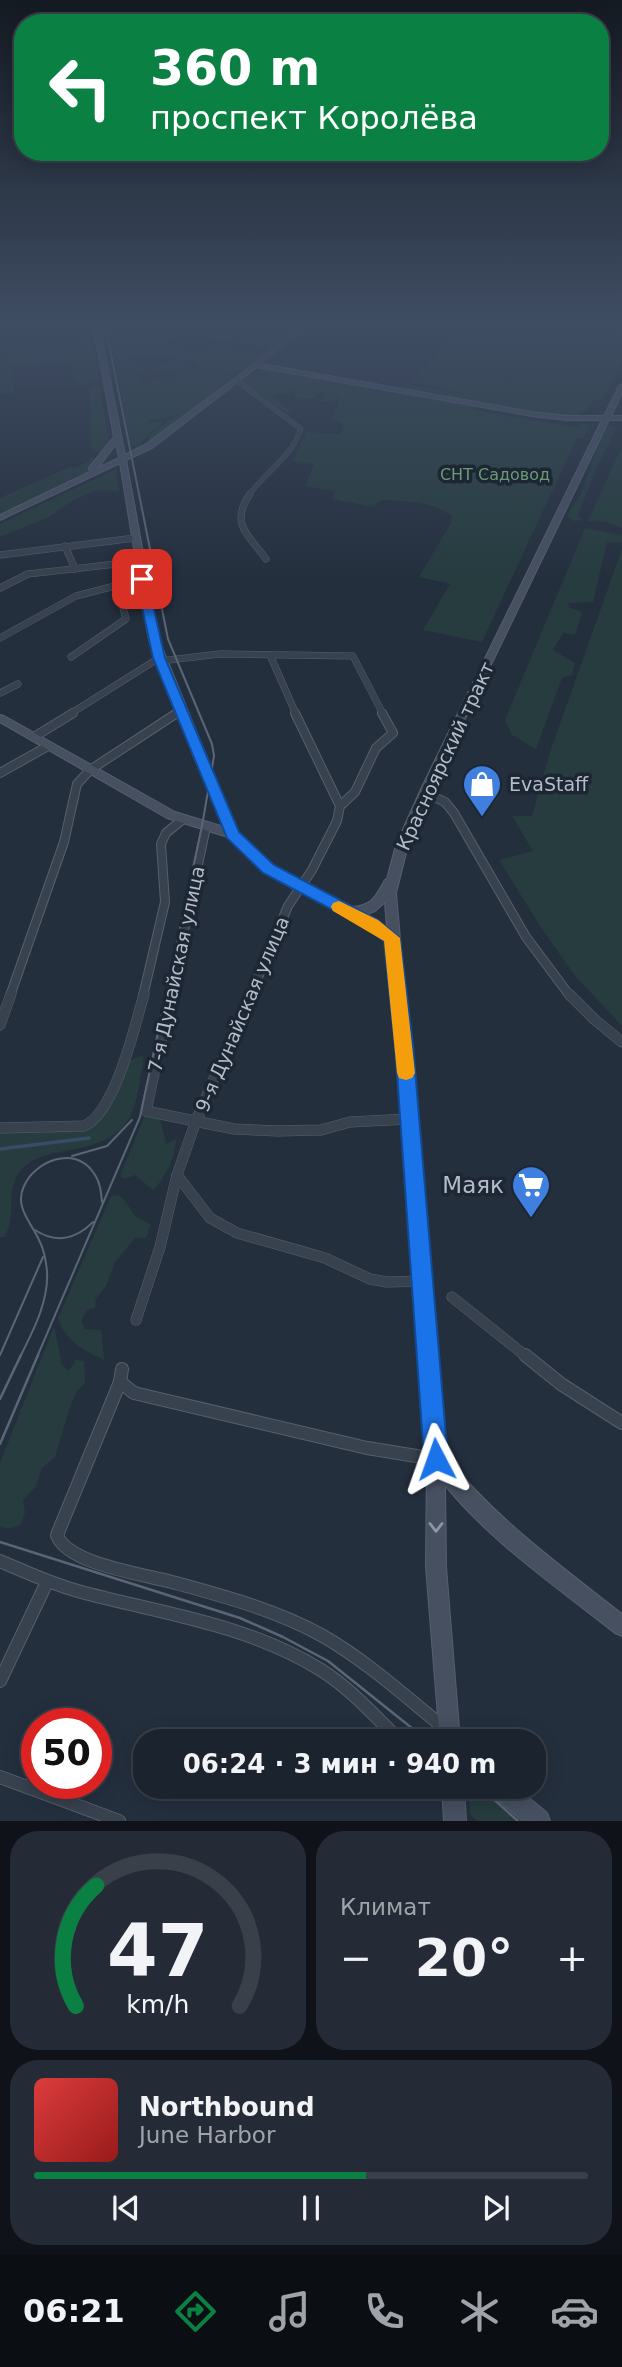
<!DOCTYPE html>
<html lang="ru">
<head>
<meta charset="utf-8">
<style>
	:root { --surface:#1b232e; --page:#242b36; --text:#f1f3f6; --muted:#a0a4aa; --line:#39404a; --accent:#0b8043 }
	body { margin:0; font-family:"DejaVu Sans",sans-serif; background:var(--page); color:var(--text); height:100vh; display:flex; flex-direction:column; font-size:26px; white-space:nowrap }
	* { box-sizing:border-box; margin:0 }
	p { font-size:23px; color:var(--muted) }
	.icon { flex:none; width:38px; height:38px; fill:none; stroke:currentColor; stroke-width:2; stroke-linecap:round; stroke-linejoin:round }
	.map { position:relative; height:1821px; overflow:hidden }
	.drawer { display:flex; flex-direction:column; gap:10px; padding:10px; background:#0f1319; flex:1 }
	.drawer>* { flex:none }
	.guide { position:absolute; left:14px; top:14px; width:595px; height:147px; border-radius:28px; box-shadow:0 4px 18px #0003,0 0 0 2px var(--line); background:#0b8043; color:#fff; overflow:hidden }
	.speed { position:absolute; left:21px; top:1708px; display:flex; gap:14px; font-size:35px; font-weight:700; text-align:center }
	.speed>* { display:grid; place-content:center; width:91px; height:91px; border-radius:50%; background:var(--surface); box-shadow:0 4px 18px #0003,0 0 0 2px var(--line); line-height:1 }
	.speed .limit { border:10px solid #d22; background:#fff; color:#111 }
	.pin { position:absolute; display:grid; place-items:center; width:60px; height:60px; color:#fff; margin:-30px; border-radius:14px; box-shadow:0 4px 10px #0006 }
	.me { position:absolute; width:77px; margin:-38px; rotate:356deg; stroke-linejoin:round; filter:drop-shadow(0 0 5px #0008) }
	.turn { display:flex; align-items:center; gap:24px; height:147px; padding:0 21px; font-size:32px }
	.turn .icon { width:91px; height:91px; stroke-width:2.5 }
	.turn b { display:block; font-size:49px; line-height:60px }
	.big { font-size:52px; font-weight:700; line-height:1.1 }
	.drawer .card { flex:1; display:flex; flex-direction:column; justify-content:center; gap:10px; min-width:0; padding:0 24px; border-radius:28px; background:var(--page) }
	.drawer .dial { align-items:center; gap:0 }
	.dial svg { height:182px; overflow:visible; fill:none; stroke:var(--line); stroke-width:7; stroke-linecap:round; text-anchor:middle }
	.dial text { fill:var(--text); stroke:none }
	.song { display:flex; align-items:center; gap:21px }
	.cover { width:84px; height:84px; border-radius:10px; background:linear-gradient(135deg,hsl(0 70% 55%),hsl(0 70% 35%)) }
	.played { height:7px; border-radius:4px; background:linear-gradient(90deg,var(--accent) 60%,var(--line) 60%) }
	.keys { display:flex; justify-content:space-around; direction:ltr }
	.heat { display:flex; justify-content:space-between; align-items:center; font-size:38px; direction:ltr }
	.drawer .tiles { flex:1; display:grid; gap:10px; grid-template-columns:1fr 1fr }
	.card:last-child { grid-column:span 2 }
	.trip { position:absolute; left:133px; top:1729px; width:413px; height:70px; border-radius:28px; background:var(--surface); box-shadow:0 4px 18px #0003,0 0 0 2px var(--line); font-weight:700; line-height:70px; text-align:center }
	.tab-bar { display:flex; height:112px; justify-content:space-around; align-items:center; background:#0b0e12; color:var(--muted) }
	.tab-bar .icon { width:49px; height:49px }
	.tab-bar .current { color:var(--accent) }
	.tab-bar b { font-size:32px; color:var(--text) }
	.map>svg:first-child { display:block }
	.green { fill:#263c3f; fill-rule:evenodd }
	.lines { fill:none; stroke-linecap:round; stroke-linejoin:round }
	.stream { stroke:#394c67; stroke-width:3.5 }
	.street-far4-casing { stroke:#565f6c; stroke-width:5 }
	.street-far3-casing { stroke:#565f6c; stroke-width:7 }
	.street-far2-casing { stroke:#565f6c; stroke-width:10 }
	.street-far1-casing { stroke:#565f6c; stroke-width:11 }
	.street-casing { stroke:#565f6c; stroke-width:14 }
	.secondary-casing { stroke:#565f6c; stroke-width:2 }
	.street-far4 { stroke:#38414e; stroke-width:4.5 }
	.street-far3 { stroke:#38414e; stroke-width:6 }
	.street-far2 { stroke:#38414e; stroke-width:8 }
	.street-far1 { stroke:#38414e; stroke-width:10 }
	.street { stroke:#38414e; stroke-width:12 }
	.secondary { fill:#465061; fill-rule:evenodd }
	.tram-far1 { stroke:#5a6575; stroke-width:2 }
	.tram { stroke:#5a6575; stroke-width:2.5 }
	.oneway { stroke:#8e96a5 }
	.route { fill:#1a73e8; stroke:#114b97; stroke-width:2 }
	.slow { fill:#f59e0b }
	.labels { text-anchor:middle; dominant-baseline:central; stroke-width:7; stroke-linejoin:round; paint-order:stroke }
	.far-park-label { font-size:16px; fill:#6b9a76; stroke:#1d2633 }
	.street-label { font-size:19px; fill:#b4bcc9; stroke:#1d2633 }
	.poi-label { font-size:19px; fill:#b4bcc9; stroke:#1d2633; text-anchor:start }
	.near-poi-label { font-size:23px; fill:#b4bcc9; stroke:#1d2633; text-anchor:end }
</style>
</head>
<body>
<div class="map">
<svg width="622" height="1821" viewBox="0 0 622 1821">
	<rect width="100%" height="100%" fill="#242f3e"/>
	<g class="green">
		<path d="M108,324h58l13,3 -4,-3c10,0 23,4 32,2l-2,-2h29l-14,9 17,2 -7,3 6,3 -28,-4 -6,-5 -38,7 5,11c10,-1 18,3 27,2 27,-1 40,-3 66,4l-14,13 -20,1 1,3 -10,2 11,1 5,4 -84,63 -3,-7 27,-20 -27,4 1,3 15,-1 -12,9 -14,16 -7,-2zM167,355l9,5h18l10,11h-19l-3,-3 9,-3 -8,-3 -32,3 -2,2 7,3 20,1 3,5 -36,6 -8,-8 7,-2 2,-5h-9l6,-3 -15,-3 1,-3z"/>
		<polygon points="252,324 301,324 274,347 242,342 251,339 241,337 241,330 246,331"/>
		<polygon points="465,324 622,324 622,362 602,400 593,400 586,410 579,414 582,417 537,413 395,388 407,384 479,397 411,382"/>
		<polygon points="92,341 99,381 79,385 69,363 12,366 14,393 0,394 0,358 7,356 6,346"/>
		<path d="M271,369l204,37 -2,4 107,18 1,-3 -7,-2 16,2 -7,14 -6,-1 -95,204 -59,-12 27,-46 -31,-7 32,-54 1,-7c-18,-15 -48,-15 -71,-16l-7,7 -42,-8 4,-8 -31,-5 9,-22 -21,-3 13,-29 34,2 5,-8 -13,-7 7,-22 -7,4h-12l5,-6 -1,-3 -9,3 1,4h-18l-5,-8 3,-4 -9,3 4,6 -12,-3 -8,3 20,15 -4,2 -45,-32 8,-5h16l2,-2h-5l-3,-4z"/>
		<polygon points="100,387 109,443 101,454 91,448 89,388"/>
		<path d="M609,425l7,4 -20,40 -18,46 4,5 -9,1 -5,-5c2,-9 10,-15 13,-24 10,-22 14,-46 28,-67z"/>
		<polygon points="622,446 622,528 607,522 588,521"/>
		<polygon points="90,457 93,457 97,462 92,470 0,515 0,498 70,467 75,468 89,461"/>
		<polygon points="116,469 119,491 99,490 75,499 47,518 0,537 0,524"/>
		<polygon points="585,528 622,535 622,542 607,542 593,602 568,603 569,607 582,612 575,635 563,633 553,650 575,663 572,675 562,678 536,749 512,735 505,720"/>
		<polygon points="622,549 622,1026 576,977 542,929 499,860 533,851 512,816 532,816 550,752"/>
		<path d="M141,1056l3,1 -1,7c-4,16 -5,39 -13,53 -28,46 -89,22 -112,57 -12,20 -1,45 -14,63h-4v-106l91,-7 35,-62z"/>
		<path d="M149,1115l11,3 6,26 10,-5c0,17 -11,40 -23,51l-18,-15 -11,4 -4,-3 24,-59z"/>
		<path d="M116,1195l6,2 14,20 15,7 -5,14h-11l-20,24 -8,22 -11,15 -1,9 -8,2 -6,11 4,8 16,1 3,30c-21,-10 -38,-18 -46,-42l53,-122z"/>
		<path d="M54,1326l8,39 7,6 7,-11 8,1 1,22 -8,8 -6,13 -16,53 -13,11 -6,18 -13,14 2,13 -4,11c-7,4 -14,6 -21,2v-63z"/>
		<polygon points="468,1787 486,1787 524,1821 477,1821 470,1814"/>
	</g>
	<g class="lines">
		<polyline class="stream" points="0,1149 89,1138"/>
		<defs>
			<g id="street-far4">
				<polyline points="256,365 306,324"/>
				<path d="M236,380l65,49c-10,29 -35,42 -52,66"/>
			</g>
			<g id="street-far3">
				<path d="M250,494c-21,30 -1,41 16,65"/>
				<polyline points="65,546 75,569"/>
				<polyline points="0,555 135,538"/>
				<polyline points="0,588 28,574 125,563"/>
				<polyline points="0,638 76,596 142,579"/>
				<polyline points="270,655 296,714"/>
				<polyline points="71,657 126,619 117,585"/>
				<polyline points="160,661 220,654 353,656 383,714"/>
				<polyline points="0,693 18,684"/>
				<polyline points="70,714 159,658"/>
				<polyline points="175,714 181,710"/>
			</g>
			<g id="street-far2">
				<polyline points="295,713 340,806"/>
				<polyline points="34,737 73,713"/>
				<polyline points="0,773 48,746"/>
				<polyline points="425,793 445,802 454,813 526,937 570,996"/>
				<polyline points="10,996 64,842 77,784 90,770 177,713"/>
				<polyline points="143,996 165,902 161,844 166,833 182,820"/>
				<polyline points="170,996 206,827"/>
				<polyline points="250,996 288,906 312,870 337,821 340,806 355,792 376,748 393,733 382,713"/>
			</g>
			<g id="street-far1">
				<polyline points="171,994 146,1111 234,1129 278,1131 321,1130 350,1122 408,1119"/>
				<polyline points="569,994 594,1019 622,1042"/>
				<polyline points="0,1025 11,994"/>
				<path d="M0,1128l84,-2c31,-13 51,-100 60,-132"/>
				<polyline points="177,1175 210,1218 237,1233 325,1258 370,1279 387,1282 422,1281"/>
				<polyline points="452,1297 527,1357"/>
				<polyline points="136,1320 160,1247 177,1175 196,1121 250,994"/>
			</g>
			<g id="street">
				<polyline points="525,1355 561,1384 622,1423"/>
				<path d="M122,1369l-2,13 -63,153c10,29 86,39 115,47 51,14 104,28 151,54 45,26 84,62 124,94"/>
				<polyline points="120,1382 134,1393 367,1448 435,1459"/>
				<path d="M0,1561c28,12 55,24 85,32 80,21 164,32 236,77 30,19 54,46 79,71"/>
				<polyline points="0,1681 47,1582"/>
				<polyline points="0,1777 119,1821"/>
			</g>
			<g id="secondary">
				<path d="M93,324h6l26,131 21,-11 110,-81 276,49 36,4h36l15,-30 3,-2v9l-11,23h11v4h-13l-177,367 -24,58 -12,48 49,563c50,62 114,109 177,158v22l-7,-3c-58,-46 -123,-90 -170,-148l1,82 14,174h-20l-14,-174 1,-108 -5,-77 -34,-441 -20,-14 -104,-55 -36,-35 -61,-19 -167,-96v-7l4,1 171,96 49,15 -75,-187 -29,-177 -120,57v-5l90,-43 -1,-4 25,-31zM257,367l275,49 36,4h34l-180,367 -26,58 -9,34 -2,1c-10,18 -13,26 -35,27l-78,-41 -35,-34 -78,-192 -33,-180 26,-12zM116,444l3,14 -21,10zM385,902l2,26 -22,-13 10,-4z"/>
				<polygon points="442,1787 464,1787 466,1821 444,1821"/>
				<polygon points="489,1787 516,1787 547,1813 550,1821 523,1821 492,1795"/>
			</g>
		</defs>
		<use href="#street-far4" class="street-far4-casing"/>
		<use href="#street-far3" class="street-far3-casing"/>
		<use href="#street-far2" class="street-far2-casing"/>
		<use href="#street-far1" class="street-far1-casing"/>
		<use href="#street" class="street-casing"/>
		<use href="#secondary" class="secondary-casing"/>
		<use href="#street-far4" class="street-far4"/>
		<use href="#street-far3" class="street-far3"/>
		<use href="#street-far2" class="street-far2"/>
		<use href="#street-far1" class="street-far1"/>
		<use href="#street" class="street"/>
		<use href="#secondary" class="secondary"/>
		<g class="tram-far1">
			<polyline points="72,1156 107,1146 132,1120"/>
			<path d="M35,1230c21,14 41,9 58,-8"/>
			<polyline points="0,1355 43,1257"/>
			<path d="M20,1357c13,-26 29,-56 27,-86 -1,-10 -3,-22 -8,-31 -8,-18 -25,-33 -15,-54 11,-25 50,-41 69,-14 7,9 8,19 9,30"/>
			<polyline points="37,1357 140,1117 202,826 214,756 212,744 168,639 105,324"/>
		</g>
		<g class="tram">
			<polyline points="0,1399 21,1355"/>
			<polyline points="0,1444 38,1355"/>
			<polyline points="0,1542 240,1618 283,1637 328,1661 428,1741"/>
			<polyline points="480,1787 518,1821"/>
		</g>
	</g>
	<defs><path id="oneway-chevron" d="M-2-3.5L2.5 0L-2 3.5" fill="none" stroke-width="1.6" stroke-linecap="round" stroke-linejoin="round" transform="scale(1.75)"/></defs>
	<use class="oneway" href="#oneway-chevron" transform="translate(436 1527) rotate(90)"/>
	<linearGradient id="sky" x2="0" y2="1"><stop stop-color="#141a22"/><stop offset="0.56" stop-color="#3f4d63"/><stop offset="1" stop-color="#3f4d63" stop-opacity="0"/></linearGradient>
	<rect width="622" height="579" fill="url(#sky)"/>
	<polygon class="route" points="142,575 147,579 165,658 239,832 274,865 378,920 400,938 413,1045 448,1459 444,1467 436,1470 428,1467 424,1459 395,1045 384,941 367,928 263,873 227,838 153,658 136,579"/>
	<polygon class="slow" points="339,901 378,920 400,938 415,1073 412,1078 406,1080 399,1078 397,1073 384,941 333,911 331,907 333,903"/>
	<defs>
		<symbol id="shop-pin" viewBox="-11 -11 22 30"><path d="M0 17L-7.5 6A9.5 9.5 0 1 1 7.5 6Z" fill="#3f7fe0" stroke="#1d2633"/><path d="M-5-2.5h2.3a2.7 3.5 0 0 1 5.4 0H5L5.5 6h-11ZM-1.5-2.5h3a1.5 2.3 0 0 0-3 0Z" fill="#fff"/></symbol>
		<symbol id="supermarket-pin" viewBox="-11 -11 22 30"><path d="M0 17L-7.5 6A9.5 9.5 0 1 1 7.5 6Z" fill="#3f7fe0" stroke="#1d2633"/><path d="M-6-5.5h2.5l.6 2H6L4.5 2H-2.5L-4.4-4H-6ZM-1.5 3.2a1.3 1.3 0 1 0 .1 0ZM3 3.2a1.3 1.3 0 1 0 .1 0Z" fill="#fff"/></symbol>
	</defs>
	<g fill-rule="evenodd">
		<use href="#shop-pin" x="460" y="762" width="44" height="60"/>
		<use href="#supermarket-pin" x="509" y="1163" width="44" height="60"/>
	</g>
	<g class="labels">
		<g class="far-park-label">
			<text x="495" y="474">СНТ Садовод</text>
		</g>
		<g class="street-label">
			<text transform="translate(445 756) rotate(-65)">Красноярский тракт</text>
			<text transform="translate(176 969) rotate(-78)">7-я Дунайская улица</text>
			<text transform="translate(242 1014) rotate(-67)">9-я Дунайская улица</text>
		</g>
		<g class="poi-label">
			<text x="509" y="784">EvaStaff</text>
		</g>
		<g class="near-poi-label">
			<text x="504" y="1185">Маяк</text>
		</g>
	</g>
</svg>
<div class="speed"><div class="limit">50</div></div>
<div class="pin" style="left:142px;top:579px;background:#d93025"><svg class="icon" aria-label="arrive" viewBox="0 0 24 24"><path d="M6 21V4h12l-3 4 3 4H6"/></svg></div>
<svg class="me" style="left:436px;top:1459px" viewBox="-20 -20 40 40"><path d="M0-17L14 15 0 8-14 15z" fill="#1a73e8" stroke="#fff" stroke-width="4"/></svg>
<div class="trip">06:24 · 3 мин · 940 m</div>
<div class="guide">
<div class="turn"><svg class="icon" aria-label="left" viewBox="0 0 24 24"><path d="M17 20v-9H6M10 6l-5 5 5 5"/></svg><div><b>360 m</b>проспект Королёва</div></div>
</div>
</div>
<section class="drawer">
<div class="tiles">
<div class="card dial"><svg viewBox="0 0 100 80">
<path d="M14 69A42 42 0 1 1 86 69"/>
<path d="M14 69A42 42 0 0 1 23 16" stroke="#0b8043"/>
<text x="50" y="56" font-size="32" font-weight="700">47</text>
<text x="50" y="72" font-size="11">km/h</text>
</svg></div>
<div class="card"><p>Климат</p>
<div class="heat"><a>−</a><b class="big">20°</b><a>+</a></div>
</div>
<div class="card">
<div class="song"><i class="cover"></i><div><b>Northbound</b><p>June Harbor</p></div></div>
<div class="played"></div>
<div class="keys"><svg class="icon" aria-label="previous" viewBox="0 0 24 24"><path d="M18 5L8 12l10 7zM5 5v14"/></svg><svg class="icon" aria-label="pause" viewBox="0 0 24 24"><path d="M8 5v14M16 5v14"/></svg><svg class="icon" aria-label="next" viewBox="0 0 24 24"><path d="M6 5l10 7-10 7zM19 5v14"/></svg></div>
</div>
</div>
</section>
<nav class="tab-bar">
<b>06:21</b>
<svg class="icon current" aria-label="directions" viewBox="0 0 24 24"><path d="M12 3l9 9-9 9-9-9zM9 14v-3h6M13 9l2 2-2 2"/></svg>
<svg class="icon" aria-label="music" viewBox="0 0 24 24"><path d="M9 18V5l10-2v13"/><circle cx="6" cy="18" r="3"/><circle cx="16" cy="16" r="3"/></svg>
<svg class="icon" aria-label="phone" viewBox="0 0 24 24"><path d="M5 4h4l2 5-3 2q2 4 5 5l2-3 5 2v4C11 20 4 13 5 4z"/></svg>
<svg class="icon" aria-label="climate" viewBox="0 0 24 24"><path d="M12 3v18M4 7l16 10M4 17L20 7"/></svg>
<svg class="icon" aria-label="car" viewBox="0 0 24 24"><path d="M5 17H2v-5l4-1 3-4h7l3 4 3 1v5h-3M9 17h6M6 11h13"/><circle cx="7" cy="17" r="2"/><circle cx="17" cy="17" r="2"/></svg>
</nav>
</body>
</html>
